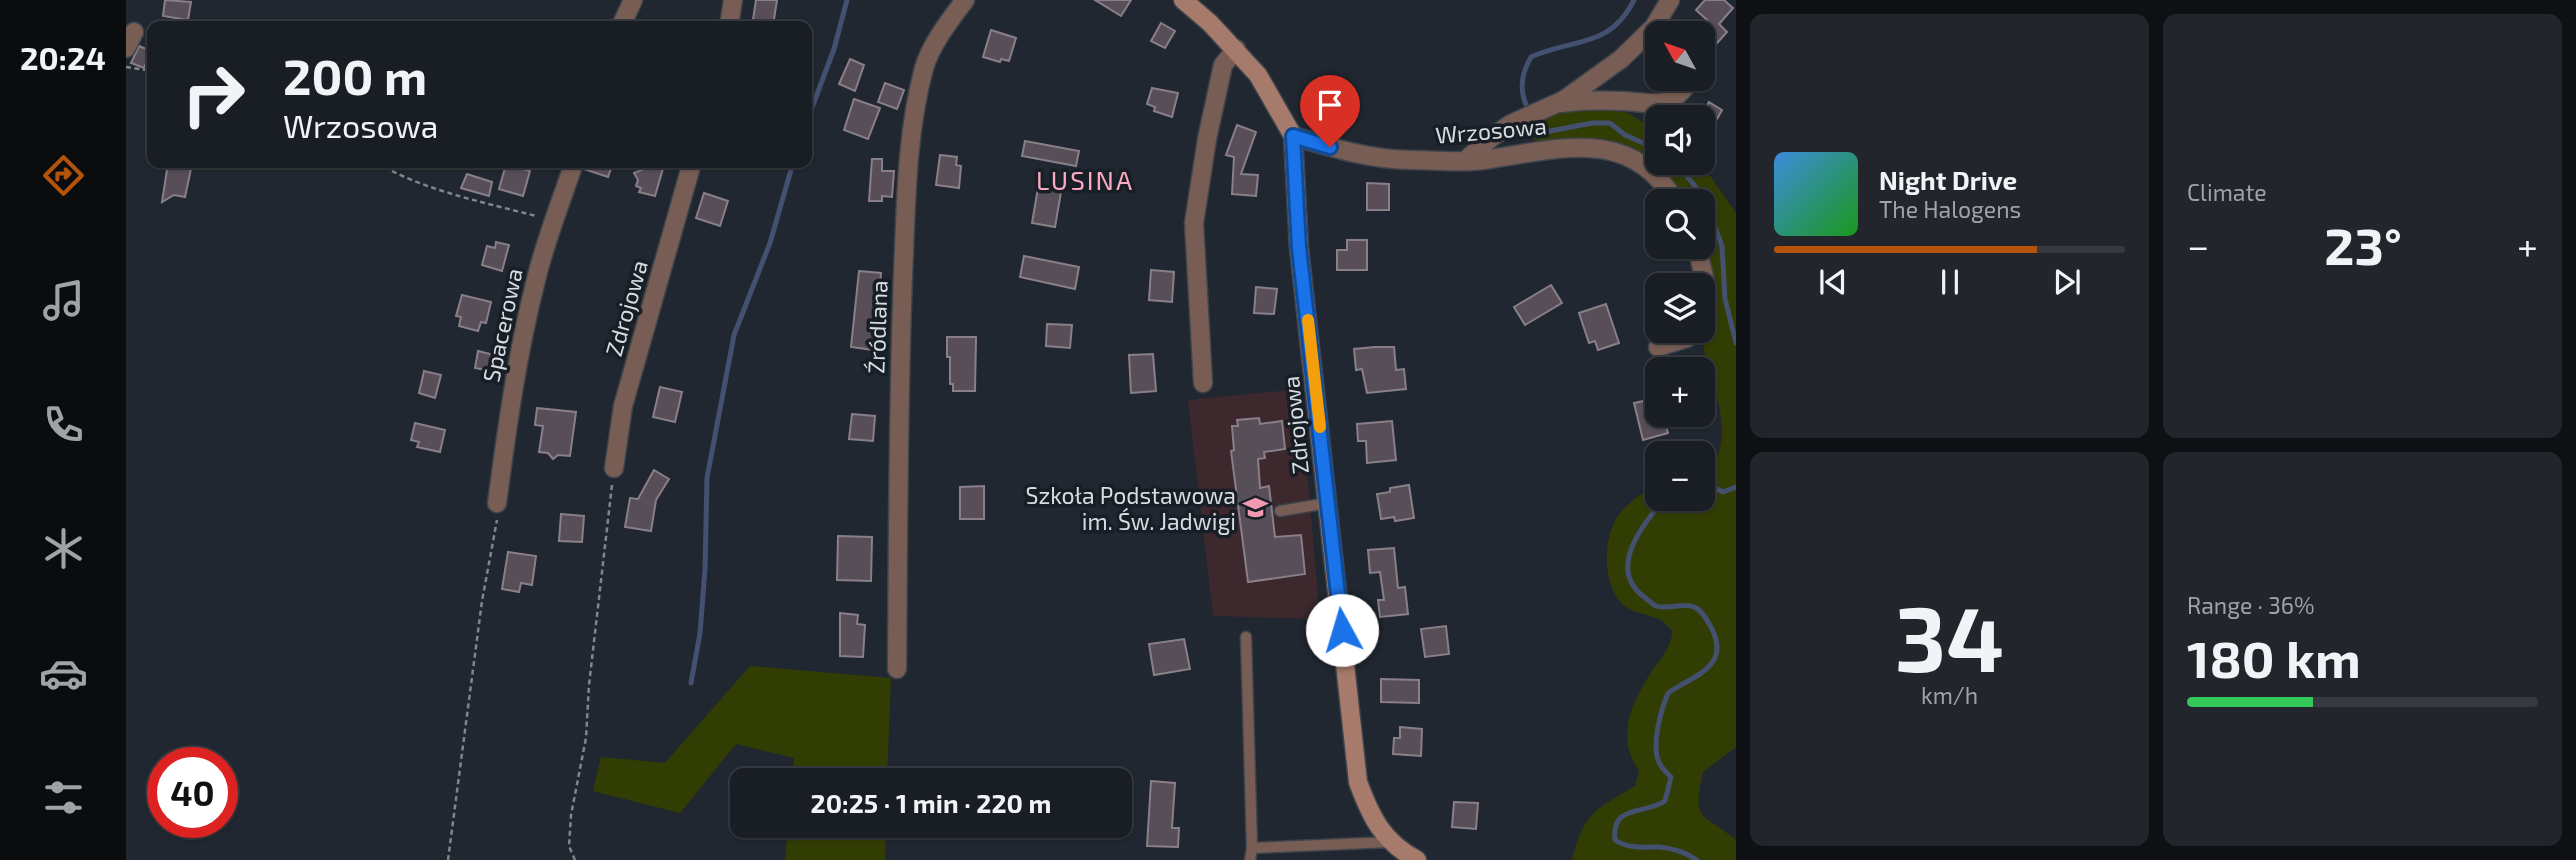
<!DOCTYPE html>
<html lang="en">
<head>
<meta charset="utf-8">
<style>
	:root { --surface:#191d24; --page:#22262c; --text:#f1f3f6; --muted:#9fa2a6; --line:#373b41; --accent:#b45309 }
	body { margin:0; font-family:"Exo 2",sans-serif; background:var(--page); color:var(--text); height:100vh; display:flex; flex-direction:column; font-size:26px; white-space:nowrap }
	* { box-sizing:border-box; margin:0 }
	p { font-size:23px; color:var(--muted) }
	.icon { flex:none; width:38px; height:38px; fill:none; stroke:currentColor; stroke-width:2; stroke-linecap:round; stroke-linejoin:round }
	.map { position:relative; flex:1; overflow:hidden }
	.details { display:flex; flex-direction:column; gap:14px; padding:14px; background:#0e1014; width:840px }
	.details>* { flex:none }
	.hud { position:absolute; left:21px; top:21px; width:665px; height:147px; border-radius:14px; box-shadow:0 2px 5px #0004,0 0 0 2px var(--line); background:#191d24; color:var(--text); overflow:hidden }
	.needle { width:46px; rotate:310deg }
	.tools { position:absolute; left:1519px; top:21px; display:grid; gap:14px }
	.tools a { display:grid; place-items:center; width:70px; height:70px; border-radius:14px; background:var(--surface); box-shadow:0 2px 5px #0004,0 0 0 2px var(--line); font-size:35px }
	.speed { position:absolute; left:21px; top:747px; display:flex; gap:14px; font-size:35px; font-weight:700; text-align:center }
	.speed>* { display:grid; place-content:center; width:91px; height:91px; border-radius:50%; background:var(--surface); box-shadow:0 2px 5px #0004,0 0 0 2px var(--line); line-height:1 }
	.speed .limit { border:10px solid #d22; background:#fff; color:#111 }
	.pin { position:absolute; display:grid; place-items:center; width:60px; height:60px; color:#fff; margin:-72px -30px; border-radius:50% 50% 50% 0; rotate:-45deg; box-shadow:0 0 7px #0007 }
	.pin .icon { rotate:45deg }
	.me { position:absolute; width:77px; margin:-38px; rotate:354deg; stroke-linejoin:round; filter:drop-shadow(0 0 5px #0008) }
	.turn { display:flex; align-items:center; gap:24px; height:147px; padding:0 21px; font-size:32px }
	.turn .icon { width:91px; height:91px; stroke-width:2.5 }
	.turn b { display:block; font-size:49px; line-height:60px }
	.big { font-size:52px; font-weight:700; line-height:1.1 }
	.details .widget { flex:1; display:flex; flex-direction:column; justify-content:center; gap:10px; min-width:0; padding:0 24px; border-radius:14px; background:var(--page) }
	.details .dial { align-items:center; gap:0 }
	.dial b { font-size:91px; line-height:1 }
	.song { display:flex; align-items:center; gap:21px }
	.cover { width:84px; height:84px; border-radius:10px; background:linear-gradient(135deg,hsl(210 70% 55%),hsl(120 70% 35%)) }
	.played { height:7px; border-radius:4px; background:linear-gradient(90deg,var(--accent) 75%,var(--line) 75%) }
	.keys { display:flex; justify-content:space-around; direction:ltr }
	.heat { display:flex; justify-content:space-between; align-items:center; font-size:38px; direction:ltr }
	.charge { height:10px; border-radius:5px; background:linear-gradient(90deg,#34c759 36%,var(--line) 0) }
	.details .tiles { flex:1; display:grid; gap:14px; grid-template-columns:repeat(2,1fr) }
	.trip { position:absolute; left:604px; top:768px; width:402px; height:70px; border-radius:14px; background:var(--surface); box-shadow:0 2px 5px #0004,0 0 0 2px var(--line); font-weight:700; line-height:70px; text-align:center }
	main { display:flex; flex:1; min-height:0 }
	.tabs { display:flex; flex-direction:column; width:126px; justify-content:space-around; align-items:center; background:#0a0c0e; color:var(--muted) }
	.tabs .icon { width:49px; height:49px }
	.tabs .selected { color:var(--accent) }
	.tabs b { font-size:32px; color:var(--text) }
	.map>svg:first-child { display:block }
	.education { fill:#3c282d }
	.green { fill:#323d03 }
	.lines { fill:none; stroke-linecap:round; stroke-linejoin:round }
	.stream { stroke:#445070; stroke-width:5 }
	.building { fill:#574e57; stroke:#897f89; stroke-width:2 }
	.lane-casing { stroke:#3e444c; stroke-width:13 }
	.street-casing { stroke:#3e444c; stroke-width:21 }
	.secondary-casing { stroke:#3e444c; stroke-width:21 }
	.path { stroke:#81868d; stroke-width:2.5; stroke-dasharray:5 3.5; stroke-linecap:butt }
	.lane { stroke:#785d54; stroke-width:10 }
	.street { stroke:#785d54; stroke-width:18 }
	.secondary { stroke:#a67b6c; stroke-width:18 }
	.route-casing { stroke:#114b97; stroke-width:18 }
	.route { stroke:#1a73e8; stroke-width:12 }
	.slow { stroke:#f59e0b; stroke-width:12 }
	.labels { text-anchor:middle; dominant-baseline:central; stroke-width:7; stroke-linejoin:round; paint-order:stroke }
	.street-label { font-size:23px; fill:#d8dce2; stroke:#181e26 }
	.poi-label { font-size:23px; fill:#d8dce2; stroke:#181e26; text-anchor:end }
	.quarter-label { font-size:26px; letter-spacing:2px; fill:#fba9be; stroke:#181e26 }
</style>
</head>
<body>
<main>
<nav class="tabs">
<b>20:24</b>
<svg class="icon selected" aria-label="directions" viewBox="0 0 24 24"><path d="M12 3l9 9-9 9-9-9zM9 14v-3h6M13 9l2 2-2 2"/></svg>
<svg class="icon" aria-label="music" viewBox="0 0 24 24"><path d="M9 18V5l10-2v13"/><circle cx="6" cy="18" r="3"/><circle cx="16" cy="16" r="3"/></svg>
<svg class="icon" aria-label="phone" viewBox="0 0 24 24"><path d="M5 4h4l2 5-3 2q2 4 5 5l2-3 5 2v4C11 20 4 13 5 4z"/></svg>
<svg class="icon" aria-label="climate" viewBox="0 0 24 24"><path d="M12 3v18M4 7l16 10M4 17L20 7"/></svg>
<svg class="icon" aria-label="car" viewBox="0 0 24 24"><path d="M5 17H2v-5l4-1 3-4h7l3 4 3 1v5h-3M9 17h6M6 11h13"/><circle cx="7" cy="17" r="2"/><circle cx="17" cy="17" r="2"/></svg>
<svg class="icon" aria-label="filters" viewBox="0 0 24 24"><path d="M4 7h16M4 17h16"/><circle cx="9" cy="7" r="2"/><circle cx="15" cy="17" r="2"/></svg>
</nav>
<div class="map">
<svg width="1610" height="860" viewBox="0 0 1610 860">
	<rect width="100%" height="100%" fill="#212730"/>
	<polygon class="education" points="1174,389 1194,619 1087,616 1062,400"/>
	<g class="green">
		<path d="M1486,110l16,3 29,18v32h44l35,50v534l-33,25c-11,52 -2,39 33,68v20h-164c13,-49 22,-49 63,-74l4,-16c-22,-30 -10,-62 8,-91 12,-20 21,-24 26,-48 -4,-3 -8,-8 -12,-11 -14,-7 -29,-6 -40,-17 -18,-20 -18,-61 -5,-84 9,-15 27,-26 41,-35v15h46v-29c33,-16 15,-75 4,-107 -3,-11 -4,-22 -7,-32h3v-130h-26l-33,-40 -105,-18 -18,-13 39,-18z"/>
		<polygon points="624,666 765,678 761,780 667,780 668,758 610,744 554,813 467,791 475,757 539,763"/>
		<polygon points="662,826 760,826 759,860 659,860"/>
	</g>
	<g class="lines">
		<g class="stream">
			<path d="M1508,0c-24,49 -62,38 -103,57 -17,29 -8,52 14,75l47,-9h18l15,12 32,14"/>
			<polyline points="681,121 708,49 721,0"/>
			<polyline points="1550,163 1578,197 1596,246 1599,299 1610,343"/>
			<polyline points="1577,482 1597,492 1610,487"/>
			<path d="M1538,499c-21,26 -57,69 -21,97 4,3 9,8 13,10 12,4 27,-4 38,1 8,3 13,13 17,20 21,40 -17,48 -43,66 -7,17 -18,55 -8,71 2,5 7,9 11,13l-6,24c-21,14 -54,3 -50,39 14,9 28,7 44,7 14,1 27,6 38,13"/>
			<polyline points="565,683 574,633 579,569 581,478 608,335 644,243 667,163"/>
		</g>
	</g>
	<g class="building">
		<polygon points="39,0 65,2 62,20 37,16"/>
		<polygon points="630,0 651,0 647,26 626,26"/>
		<polygon points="969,0 1005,0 995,16"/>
		<polygon points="1579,0 1598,0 1607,8 1593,24 1601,32 1584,51 1577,44 1577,25 1581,20 1570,10"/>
		<polygon points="1035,23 1049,31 1039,48 1025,41"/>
		<polygon points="865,30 890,38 883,61 875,59 874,62 857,57"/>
		<polygon points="13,46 25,51 18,68 5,63"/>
		<polygon points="724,59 738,65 729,91 713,84"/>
		<polygon points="759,83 778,90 771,109 752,102"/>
		<polygon points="1026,88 1052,93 1046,117 1028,111 1029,107 1021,104"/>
		<polygon points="728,99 754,108 742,139 718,130"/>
		<polygon points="1583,102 1596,110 1577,144 1577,113"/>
		<polygon points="1111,125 1130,132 1115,174 1132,175 1130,196 1106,194 1108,157 1100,155"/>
		<polygon points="899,141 953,151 950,166 896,156"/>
		<polygon points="814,155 831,157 830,165 835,166 833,188 810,185"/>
		<polygon points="746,159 756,159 756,171 768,171 766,197 756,196 756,201 743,201"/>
		<polygon points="42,163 63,163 62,168 65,169 59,197 48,195 36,202"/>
		<polygon points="459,163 487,163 482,177 458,169"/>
		<polygon points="520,163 538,165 529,196 513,192 515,188 510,186 512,180 508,173 518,169"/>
		<polygon points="380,164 404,171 397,196 373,189"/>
		<polygon points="341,174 366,182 363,196 335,188"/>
		<polygon points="1241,183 1263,184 1263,210 1241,210"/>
		<polygon points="912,188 935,192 929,227 906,223"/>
		<polygon points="578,193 602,201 594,226 570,218"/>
		<polygon points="1221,240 1241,240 1241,270 1211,270 1211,250 1221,250"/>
		<polygon points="370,242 383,245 376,271 356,265 361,246 369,248"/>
		<polygon points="898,256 953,267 949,289 894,277"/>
		<polygon points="1025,270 1048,272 1046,302 1023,300"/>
		<polygon points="733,271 755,273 751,329 757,330 754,351 725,347"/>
		<polygon points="1425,285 1436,303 1399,325 1388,307"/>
		<polygon points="1130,287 1151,289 1148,314 1128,313"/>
		<polygon points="336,295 365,302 360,323 355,322 352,331 333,326 335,317 330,316"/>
		<polygon points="1480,304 1493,343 1472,350 1469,341 1463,343 1453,313"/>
		<polygon points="921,324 946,325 944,348 920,346"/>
		<polygon points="821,337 850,337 849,391 827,391 827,384 824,384 824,357 821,357"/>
		<polygon points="1249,347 1268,347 1270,370 1278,369 1280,389 1241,393 1236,369 1230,370 1228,349"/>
		<polygon points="352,351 368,355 365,371 349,368"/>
		<polygon points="1027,354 1030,391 1005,393 1003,355"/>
		<polygon points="298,371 315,375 309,398 293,393"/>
		<polygon points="534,387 556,392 549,422 527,417"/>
		<polygon points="1531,398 1531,415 1537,415 1542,433 1517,440 1508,403"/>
		<polygon points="411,408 450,412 444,456 432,455 427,459 422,453 413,452 417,426 409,425"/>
		<polygon points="726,414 749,416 747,441 723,439"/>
		<polygon points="1133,418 1134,424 1156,421 1159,449 1138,452 1139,458 1132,459 1134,488 1143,486 1149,537 1175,535 1179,574 1122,582 1105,451 1108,450 1106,426 1112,426 1111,420"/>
		<polygon points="1266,421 1270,460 1241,463 1240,441 1232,441 1231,424"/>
		<polygon points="289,423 319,430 314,452 291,447 293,442 285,440"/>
		<polygon points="528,470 543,479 530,500 525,531 499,527 504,498 512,499"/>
		<polygon points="1283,485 1288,518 1269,521 1268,517 1255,519 1251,494 1264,492 1264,488"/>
		<polygon points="858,486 858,519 834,519 834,487"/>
		<polygon points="435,514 458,516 456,542 433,541"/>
		<polygon points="712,536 746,537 745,581 711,580"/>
		<polygon points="1268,548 1272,588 1279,587 1282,614 1254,617 1252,600 1258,600 1254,572 1244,573 1242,550"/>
		<polygon points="382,552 410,556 406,585 395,583 393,592 376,589"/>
		<polygon points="714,613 732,615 731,624 739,625 737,657 714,656"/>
		<polygon points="1320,626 1323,654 1299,657 1295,629"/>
		<polygon points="1058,639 1064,669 1028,675 1023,644"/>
		<polygon points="1255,679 1293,680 1293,703 1255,702"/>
		<polygon points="1274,727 1296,729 1295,756 1267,754 1268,738 1274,738"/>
		<polygon points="1025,781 1049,783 1046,828 1053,828 1052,847 1021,846"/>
		<polygon points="1328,802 1352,803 1350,829 1326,827"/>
	</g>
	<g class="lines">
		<defs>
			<g id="lane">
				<polyline points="1154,511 1202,503"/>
				<polyline points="1120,637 1126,848"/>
				<polyline points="1124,860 1126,848 1264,842"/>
			</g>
			<g id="street">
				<polyline points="495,26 507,0"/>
				<polyline points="603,26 607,0"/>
				<polyline points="0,48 8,32"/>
				<path d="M1435,103c20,-3 41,-3 62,-2 33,2 47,10 68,-22"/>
				<path d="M1167,136c39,12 79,24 120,24 23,0 48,3 70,0 72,-10 147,-36 192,41"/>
				<polyline points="1340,160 1366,137 1385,124 1438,100 1495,59 1528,27 1544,0"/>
				<polyline points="1571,247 1579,281 1577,316"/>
				<polyline points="1532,347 1561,338 1569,331"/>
				<polyline points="1077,383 1068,223 1081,139 1097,65 1110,49"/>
				<polyline points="488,468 497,406 566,163"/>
				<path d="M371,503c10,-75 20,-149 39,-223 9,-39 25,-78 38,-117"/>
				<path d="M771,669c1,-132 1,-263 6,-394 3,-68 3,-140 21,-207 7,-24 26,-48 41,-68"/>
			</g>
			<path id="secondary" d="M1057,0l27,23 48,52 35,61 6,112 59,534c13,35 24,59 59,78"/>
		</defs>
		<use href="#lane" class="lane-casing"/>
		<use href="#street" class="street-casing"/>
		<use href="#secondary" class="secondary-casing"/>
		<g class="path">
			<polyline points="0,67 26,71"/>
			<path d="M251,163c48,28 106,39 159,53"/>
			<polyline points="322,860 356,601 371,520"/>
			<polyline points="449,860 443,846 445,815 460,738 463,685 486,485"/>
		</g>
		<use href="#lane" class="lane"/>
		<use href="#street" class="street"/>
		<use href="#secondary" class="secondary"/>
	</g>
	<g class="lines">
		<defs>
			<polyline id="route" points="1204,147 1167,136 1173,248 1216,630"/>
		</defs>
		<use href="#route" class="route-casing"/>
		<use href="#route" class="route"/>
		<polyline class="slow" points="1182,320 1194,427"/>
	</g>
	<defs>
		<symbol id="school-bare" viewBox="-9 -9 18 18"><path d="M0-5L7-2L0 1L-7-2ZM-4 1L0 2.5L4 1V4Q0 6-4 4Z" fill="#f19ab1" stroke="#181e26" stroke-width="2.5" paint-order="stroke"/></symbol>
	</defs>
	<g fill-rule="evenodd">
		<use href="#school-bare" x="1112" y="490" width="35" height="35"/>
	</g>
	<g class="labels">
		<g class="street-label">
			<text transform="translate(1365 130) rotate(-5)">Wrzosowa</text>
			<text transform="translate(500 308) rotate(-74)">Zdrojowa</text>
			<text transform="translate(376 325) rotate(-78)">Spacerowa</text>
			<text transform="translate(751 327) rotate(-88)">Źródlana</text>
			<text transform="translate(1169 425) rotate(-96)">Zdrojowa</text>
		</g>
		<g class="poi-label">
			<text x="1110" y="495">Szkoła Podstawowa<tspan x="1110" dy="26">im. Św. Jadwigi</tspan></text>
		</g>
		<g class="quarter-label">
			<text x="959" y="179">LUSINA</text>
		</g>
	</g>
</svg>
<div class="tools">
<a><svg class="needle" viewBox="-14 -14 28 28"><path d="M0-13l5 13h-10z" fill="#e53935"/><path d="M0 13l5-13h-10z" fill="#9fa2a6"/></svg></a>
<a><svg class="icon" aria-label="sound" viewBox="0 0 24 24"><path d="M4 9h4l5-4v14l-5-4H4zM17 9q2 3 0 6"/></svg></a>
<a><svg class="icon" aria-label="search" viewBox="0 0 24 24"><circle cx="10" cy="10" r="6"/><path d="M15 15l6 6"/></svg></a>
<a><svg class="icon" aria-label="layers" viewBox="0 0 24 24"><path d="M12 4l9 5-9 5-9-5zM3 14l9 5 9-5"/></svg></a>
<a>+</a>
<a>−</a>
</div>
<div class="speed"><div class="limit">40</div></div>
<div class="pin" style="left:1204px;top:147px;background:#d93025"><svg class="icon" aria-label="arrive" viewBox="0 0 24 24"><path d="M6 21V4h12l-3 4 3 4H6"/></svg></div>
<svg class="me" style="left:1216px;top:630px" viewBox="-20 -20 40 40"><circle r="19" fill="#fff"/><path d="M0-13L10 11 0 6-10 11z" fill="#1a73e8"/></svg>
<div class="trip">20:25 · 1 min · 220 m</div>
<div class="hud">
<div class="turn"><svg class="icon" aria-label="right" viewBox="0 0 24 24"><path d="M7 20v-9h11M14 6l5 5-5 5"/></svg><div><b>200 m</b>Wrzosowa</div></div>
</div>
</div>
<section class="details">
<div class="tiles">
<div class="widget">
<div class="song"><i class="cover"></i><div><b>Night Drive</b><p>The Halogens</p></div></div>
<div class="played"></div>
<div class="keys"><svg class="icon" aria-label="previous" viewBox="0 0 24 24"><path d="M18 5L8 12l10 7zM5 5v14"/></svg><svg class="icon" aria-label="pause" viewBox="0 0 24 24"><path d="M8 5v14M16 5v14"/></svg><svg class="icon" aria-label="next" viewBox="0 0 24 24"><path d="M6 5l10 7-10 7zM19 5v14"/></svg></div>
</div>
<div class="widget"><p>Climate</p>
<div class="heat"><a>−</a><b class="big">23°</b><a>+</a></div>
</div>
<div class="widget dial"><b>34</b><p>km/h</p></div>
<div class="widget"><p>Range · 36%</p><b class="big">180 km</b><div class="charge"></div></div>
</div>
</section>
</main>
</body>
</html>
